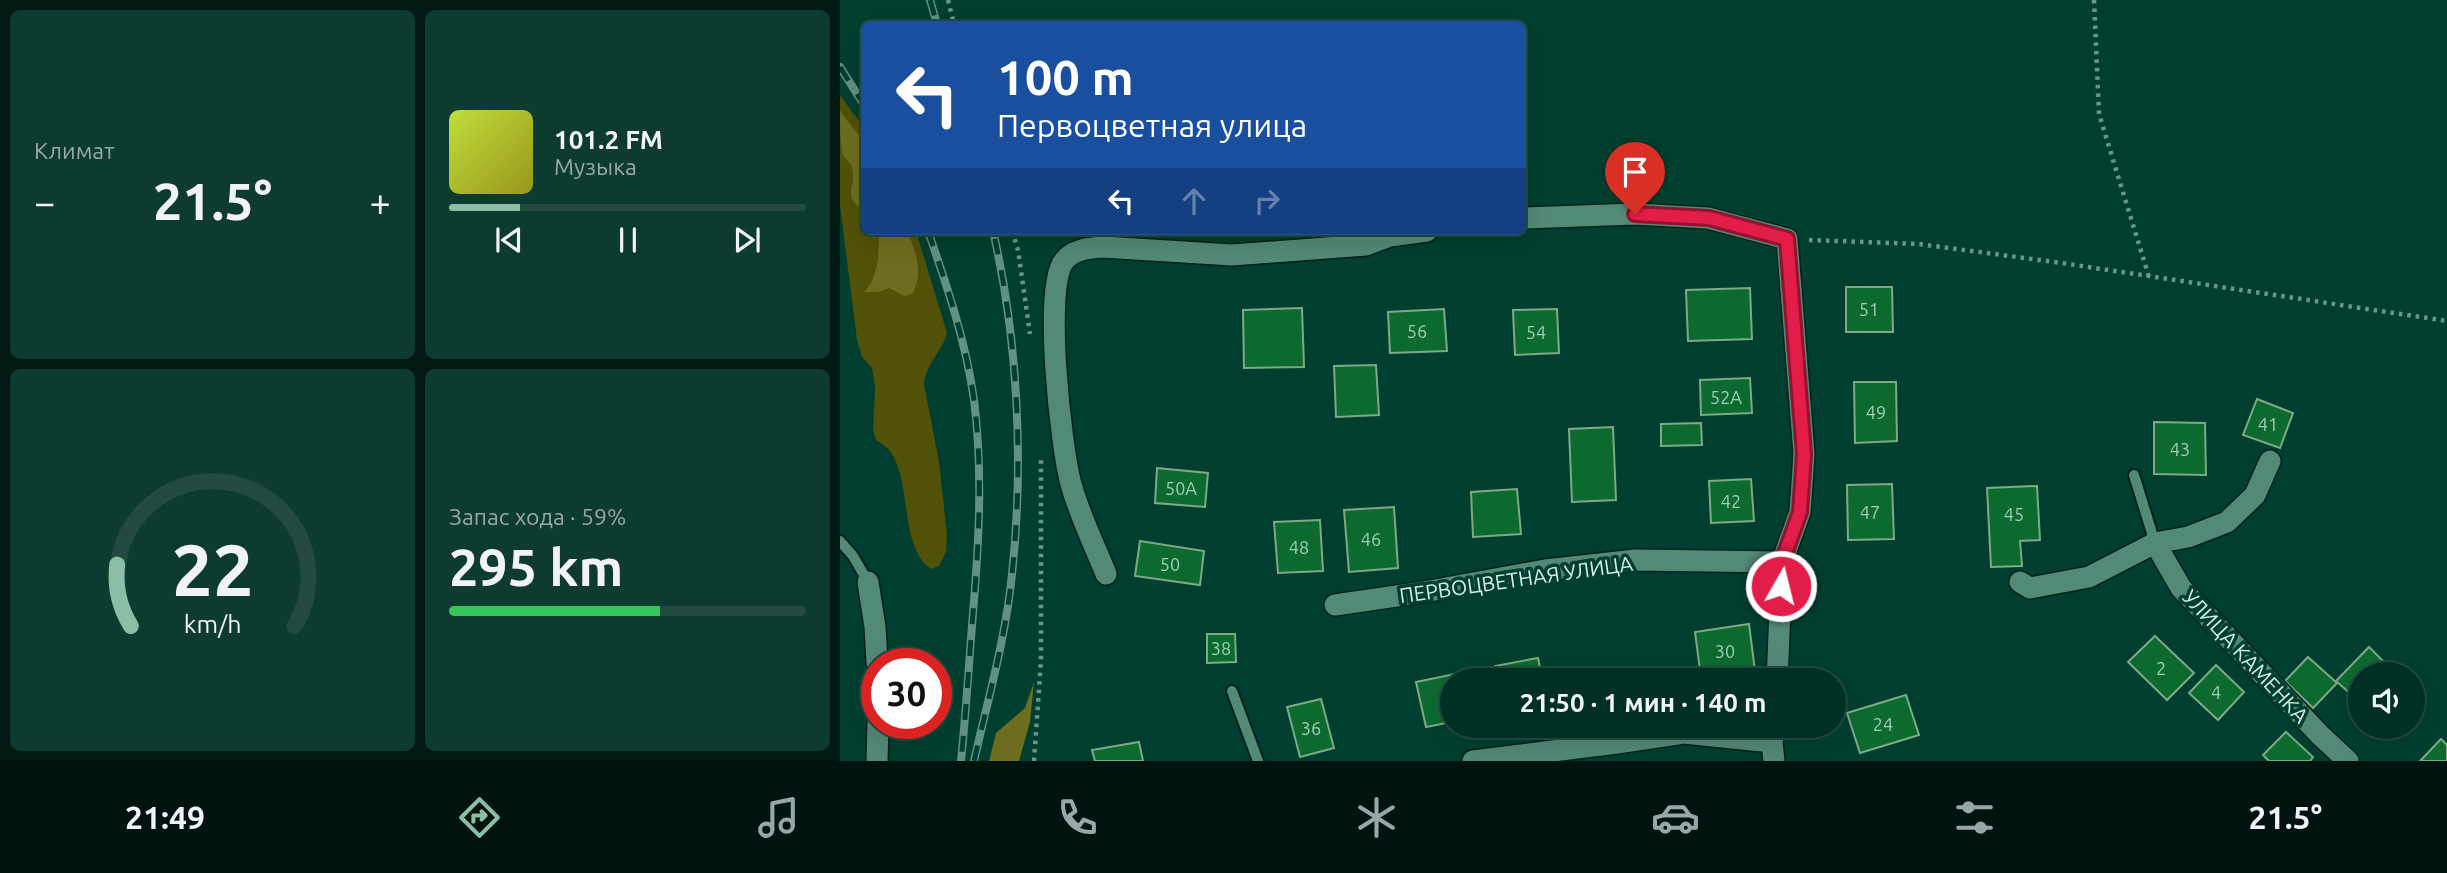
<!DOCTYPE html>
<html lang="ru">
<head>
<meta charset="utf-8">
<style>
	:root { --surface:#002f23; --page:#0e3b30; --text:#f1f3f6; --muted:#95a9a6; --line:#224a41; --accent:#8abfa5 }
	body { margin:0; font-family:Ubuntu,sans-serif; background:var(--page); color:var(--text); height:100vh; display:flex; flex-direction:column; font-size:26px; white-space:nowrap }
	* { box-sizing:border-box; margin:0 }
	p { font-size:23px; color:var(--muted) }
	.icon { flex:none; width:38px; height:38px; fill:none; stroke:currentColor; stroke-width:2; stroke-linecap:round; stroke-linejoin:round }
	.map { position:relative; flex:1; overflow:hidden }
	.side { display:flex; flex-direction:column; gap:10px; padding:10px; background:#001a13; width:840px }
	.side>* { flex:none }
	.top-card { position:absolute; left:21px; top:21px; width:665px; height:214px; border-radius:10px; box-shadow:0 7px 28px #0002,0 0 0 2px var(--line); background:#1a4fa0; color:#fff; overflow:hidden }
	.buttons { position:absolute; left:1508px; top:662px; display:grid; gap:14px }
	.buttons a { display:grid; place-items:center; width:77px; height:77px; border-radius:50%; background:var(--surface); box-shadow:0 7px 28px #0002,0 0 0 2px var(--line); font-size:35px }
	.speed { position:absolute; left:21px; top:648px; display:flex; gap:14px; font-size:35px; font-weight:700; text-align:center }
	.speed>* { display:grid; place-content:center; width:91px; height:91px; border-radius:50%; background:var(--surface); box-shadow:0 7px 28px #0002,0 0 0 2px var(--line); line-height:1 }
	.speed .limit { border:10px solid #d22; background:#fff; color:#111 }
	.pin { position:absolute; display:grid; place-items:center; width:60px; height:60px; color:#fff; margin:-72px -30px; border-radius:50% 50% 50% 0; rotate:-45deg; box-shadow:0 0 7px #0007 }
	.pin .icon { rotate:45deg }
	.me { position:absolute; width:77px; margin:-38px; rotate:8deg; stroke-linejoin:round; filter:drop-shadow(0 0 5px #0008) }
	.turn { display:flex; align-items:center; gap:24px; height:147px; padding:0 21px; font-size:32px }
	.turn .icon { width:91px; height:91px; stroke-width:2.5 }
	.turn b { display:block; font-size:49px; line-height:60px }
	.lanes { display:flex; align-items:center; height:66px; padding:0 21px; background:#0003; justify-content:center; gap:35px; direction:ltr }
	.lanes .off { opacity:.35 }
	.big { font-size:52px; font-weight:600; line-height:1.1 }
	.side .card { flex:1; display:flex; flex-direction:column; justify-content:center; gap:10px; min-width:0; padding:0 24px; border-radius:10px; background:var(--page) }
	.side .dial { align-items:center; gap:0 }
	.dial svg { height:182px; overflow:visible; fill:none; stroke:var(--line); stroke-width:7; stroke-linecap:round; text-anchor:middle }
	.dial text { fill:var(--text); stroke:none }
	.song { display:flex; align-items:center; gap:21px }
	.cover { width:84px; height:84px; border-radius:10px; background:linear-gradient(135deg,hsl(70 70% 55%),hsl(60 70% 35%)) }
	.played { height:7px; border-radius:4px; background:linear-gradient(90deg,var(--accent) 20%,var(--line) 20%) }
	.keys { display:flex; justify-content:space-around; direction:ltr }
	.heat { display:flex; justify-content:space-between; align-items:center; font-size:38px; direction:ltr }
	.charge { height:10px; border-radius:5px; background:linear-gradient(90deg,#34c759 59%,var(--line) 0) }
	.side .tiles { flex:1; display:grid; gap:10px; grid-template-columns:repeat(2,1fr) }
	.trip { position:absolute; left:600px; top:668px; width:406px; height:70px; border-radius:35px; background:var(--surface); box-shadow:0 7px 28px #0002,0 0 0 2px var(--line); font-weight:600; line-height:70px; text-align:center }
	.tabs { display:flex; height:112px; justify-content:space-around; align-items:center; background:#00130e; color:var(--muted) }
	.tabs .icon { width:49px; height:49px }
	.tabs .on { color:var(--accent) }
	.tabs b { font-size:32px; color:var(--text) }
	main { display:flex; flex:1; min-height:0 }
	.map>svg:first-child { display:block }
	.green { fill:#515108 }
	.forest { fill:#6d6d20 }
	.building { fill:#0c6a2f; stroke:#7fa886; stroke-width:2 }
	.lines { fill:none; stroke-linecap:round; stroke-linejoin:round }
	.lane-casing { stroke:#042219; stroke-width:14 }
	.street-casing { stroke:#042219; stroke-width:24 }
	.path { stroke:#699689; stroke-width:4.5; stroke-dasharray:3.5 5; stroke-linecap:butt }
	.lane { stroke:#538a77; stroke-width:10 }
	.street { stroke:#538a77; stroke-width:21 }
	.rail-casing { stroke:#629183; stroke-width:8 }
	.rail { stroke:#003f2f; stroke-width:5; stroke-dasharray:16; stroke-linecap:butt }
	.route-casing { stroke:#92132f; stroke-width:18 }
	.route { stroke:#e11d48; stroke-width:12 }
	.labels { text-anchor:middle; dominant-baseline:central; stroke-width:7; stroke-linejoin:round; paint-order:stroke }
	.number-label { font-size:18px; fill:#a0cdb6 }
	.street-label { font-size:21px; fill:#d2eee3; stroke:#003f2f }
</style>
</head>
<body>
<main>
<section class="side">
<div class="tiles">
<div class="card"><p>Климат</p>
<div class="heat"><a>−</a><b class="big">21.5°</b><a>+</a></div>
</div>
<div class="card">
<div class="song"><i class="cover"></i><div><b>101.2 FM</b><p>Музыка</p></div></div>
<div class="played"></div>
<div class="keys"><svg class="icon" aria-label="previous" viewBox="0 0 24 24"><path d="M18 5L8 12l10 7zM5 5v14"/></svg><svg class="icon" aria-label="pause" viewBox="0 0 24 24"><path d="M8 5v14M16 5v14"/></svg><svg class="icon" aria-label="next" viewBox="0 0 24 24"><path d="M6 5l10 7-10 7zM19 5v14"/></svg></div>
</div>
<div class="card dial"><svg viewBox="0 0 100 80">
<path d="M14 69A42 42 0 1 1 86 69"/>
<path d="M14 69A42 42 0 0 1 8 42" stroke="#8abfa5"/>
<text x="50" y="56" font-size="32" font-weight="700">22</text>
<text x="50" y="72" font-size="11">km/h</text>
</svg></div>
<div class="card"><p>Запас хода · 59%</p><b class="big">295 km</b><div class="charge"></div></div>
</div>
</section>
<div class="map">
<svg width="1607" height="761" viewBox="0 0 1607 761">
	<rect width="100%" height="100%" fill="#003f2f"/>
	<path class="green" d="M0,95l24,33v103h52l31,102c-5,19 -21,30 -23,51l15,78 8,73 -1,17 -7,14 -8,3c-33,-23 -18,-90 -42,-119 -3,-4 -9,-7 -13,-10l-3,-10 2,-43 -3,-19 -10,-11 -5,-17 -17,-135z"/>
	<g class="forest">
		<path d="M0,111l24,31v69c-24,-18 -7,-20 -12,-43 -1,-6 -6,-8 -9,-13 -3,-12 -3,-31 -3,-44z"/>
		<path d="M39,231h28c9,20 17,44 5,63l-8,2 -15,-8 -10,4h-15c16,-16 14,-39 15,-61z"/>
		<polygon points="194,682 190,722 179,761 149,761 156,733 185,708"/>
	</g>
	<g class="building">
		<polygon points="1006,287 1052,287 1053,332 1006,332"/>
		<polygon points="910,288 912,339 848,341 846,290"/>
		<polygon points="462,308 464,367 404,368 403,310"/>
		<polygon points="604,309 607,351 550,353 548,312"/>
		<polygon points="717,309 719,353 675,355 673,310"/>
		<polygon points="536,365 539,415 496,417 494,366"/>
		<polygon points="910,378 912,413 861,415 860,380"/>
		<polygon points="1014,382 1056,382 1057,441 1015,443"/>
		<polygon points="1417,399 1453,413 1440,448 1403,435"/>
		<polygon points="1314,422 1365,423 1366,475 1314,474"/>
		<polygon points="861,423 862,445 821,446 821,424"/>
		<polygon points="773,427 776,500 732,502 729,429"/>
		<polygon points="317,468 368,473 365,507 315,503"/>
		<polygon points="911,479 914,521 871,523 869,481"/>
		<polygon points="1052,484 1054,539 1008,540 1007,485"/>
		<polygon points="1197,486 1200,540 1180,541 1182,566 1151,567 1147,488"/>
		<polygon points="677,489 681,534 633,537 631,492"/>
		<polygon points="554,507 558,568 509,572 504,510"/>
		<polygon points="480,520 483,571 438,573 434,522"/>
		<polygon points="300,541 364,551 360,585 295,576"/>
		<polygon points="909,624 915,671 861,678 855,632"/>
		<polygon points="367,634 395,634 396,662 367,663"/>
		<polygon points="1315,636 1354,673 1327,700 1288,662"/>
		<polygon points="1529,647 1556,674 1521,674 1521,703 1496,681"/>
		<polygon points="1468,657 1497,683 1473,708 1445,681"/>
		<polygon points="698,658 703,681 658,681 655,666"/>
		<polygon points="1376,665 1404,692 1378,720 1349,693"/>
		<polygon points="620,673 621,681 612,681 612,722 586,727 576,682"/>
		<polygon points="1066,695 1079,735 1020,753 1007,713"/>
		<polygon points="481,699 494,748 460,757 447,707"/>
		<polygon points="1446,732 1473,757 1470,761 1429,761 1423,755"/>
		<polygon points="1601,739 1607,745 1607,761 1580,761"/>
		<polygon points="299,742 303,761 255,761 252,750"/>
	</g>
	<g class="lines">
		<defs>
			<g id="lane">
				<polyline points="1294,475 1315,543"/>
				<polyline points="0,541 13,556 28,582"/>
				<polyline points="392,691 418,761"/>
			</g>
			<g id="street">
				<polyline points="682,218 795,214 868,218 947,239 964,454 960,512 942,562 937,681"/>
				<polyline points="1315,543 1341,588 1480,735 1508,761"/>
				<path d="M266,574c-12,-30 -27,-60 -35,-90 -10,-36 -28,-197 -7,-223 9,-12 26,-13 39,-14l129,8 134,-10 24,-9 37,-5"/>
				<polyline points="28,582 35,627 37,663"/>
				<polyline points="1180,582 1190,588 1249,577 1315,543 1348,537 1387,522 1415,495 1430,461"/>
				<polyline points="495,605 584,592 705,570 796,560 942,562"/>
				<polyline points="934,726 932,742 934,761"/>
				<polyline points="37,761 38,723"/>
				<polyline points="633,761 777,743 844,733 932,742"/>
			</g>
		</defs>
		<use href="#lane" class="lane-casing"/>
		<use href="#street" class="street-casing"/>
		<g class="path">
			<polyline points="108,0 114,24"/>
			<polyline points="1254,0 1259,114 1309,277"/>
			<polyline points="172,231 178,250 190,334"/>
			<polyline points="969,240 1079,244 1222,263 1607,321"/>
			<polyline points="194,761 201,661 201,458"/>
		</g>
		<use href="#lane" class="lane"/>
		<use href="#street" class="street"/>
		<defs>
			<g id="rail">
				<polyline points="90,0 97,24"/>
				<polyline points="0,67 24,105"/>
				<path d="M88,231c19,55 38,111 46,169 9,71 5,142 -1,213 -4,49 -7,99 -12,148"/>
				<path d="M134,761c14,-62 32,-124 38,-187 12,-111 6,-235 -19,-343"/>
			</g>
		</defs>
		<use href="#rail" class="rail-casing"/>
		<use href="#rail" class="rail"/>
	</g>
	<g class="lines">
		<defs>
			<polyline id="route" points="795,214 869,218 947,239 964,454 960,512 942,562 941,586"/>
		</defs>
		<use href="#route" class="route-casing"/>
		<use href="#route" class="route"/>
	</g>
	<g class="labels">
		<g class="number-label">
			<text x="1029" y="309">51</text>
			<text x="577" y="331">56</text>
			<text x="696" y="332">54</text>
			<text x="886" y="397">52А</text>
			<text x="1036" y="412">49</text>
			<text x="1428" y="424">41</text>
			<text x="1340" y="449">43</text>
			<text x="341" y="488">50А</text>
			<text x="891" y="501">42</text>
			<text x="1030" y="512">47</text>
			<text x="1174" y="514">45</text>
			<text x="531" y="539">46</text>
			<text x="459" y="547">48</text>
			<text x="330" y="564">50</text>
			<text x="381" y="648">38</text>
			<text x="885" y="651">30</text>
			<text x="1321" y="668">2</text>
			<text x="1376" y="692">4</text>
			<text x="1043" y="724">24</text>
			<text x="471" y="728">36</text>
		</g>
		<g class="street-label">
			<text transform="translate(676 579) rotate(-8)">ПЕРВОЦВЕТНАЯ УЛИЦА</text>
			<text transform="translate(1406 656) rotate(47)">УЛИЦА КАМЕНКА</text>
		</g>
	</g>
</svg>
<div class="buttons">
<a><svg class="icon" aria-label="sound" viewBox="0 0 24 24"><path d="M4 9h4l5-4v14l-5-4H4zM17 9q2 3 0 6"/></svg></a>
</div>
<div class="speed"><div class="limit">30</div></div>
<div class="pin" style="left:795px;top:214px;background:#d93025"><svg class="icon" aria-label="arrive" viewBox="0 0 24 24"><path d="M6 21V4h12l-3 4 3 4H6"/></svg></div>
<svg class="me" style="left:941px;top:586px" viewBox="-20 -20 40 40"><circle r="17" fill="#e11d48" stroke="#fff" stroke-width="3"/><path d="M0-11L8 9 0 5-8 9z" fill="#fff"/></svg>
<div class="trip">21:50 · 1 мин · 140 m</div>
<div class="top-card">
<div class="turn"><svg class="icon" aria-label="left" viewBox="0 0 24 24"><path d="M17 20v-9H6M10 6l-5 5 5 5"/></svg><div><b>100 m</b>Первоцветная улица</div></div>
<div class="lanes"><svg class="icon" aria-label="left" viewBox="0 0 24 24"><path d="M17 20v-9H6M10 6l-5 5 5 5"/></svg><svg class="icon off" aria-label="ahead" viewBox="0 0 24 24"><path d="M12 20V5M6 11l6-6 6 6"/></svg><svg class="icon off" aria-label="right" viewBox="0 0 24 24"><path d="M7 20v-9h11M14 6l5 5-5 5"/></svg></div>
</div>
</div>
</main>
<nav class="tabs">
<b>21:49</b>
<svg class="icon on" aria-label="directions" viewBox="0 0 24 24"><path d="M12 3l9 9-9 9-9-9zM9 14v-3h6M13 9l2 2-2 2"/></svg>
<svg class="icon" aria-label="music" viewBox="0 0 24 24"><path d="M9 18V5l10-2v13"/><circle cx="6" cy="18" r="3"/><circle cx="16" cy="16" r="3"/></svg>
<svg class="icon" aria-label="phone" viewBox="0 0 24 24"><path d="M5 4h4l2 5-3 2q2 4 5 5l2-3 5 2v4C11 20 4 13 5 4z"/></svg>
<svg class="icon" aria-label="climate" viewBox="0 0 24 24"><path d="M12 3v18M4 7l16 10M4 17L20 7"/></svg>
<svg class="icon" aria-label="car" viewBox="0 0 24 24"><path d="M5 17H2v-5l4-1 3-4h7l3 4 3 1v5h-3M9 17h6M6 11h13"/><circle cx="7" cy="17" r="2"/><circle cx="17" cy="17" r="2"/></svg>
<svg class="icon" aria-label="filters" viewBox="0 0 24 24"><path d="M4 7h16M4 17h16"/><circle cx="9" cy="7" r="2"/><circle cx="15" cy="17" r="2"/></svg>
<b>21.5°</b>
</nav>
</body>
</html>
